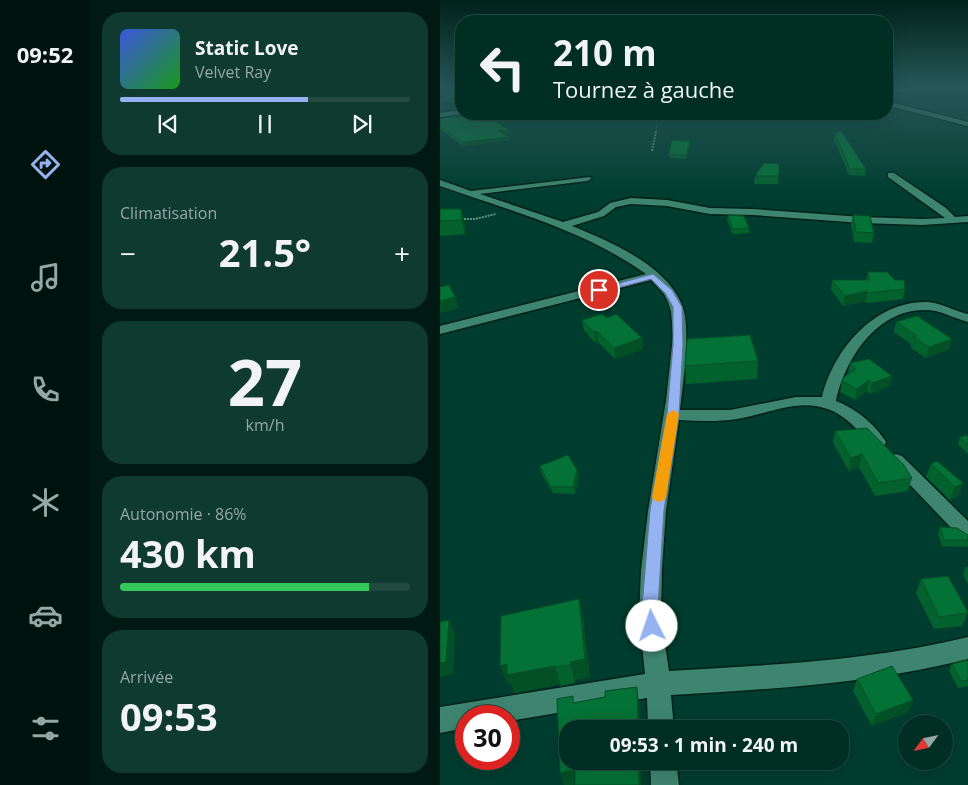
<!DOCTYPE html>
<html lang="fr">
<head>
<meta charset="utf-8">
<style>
	:root { --surface:#002e23; --page:#0e3a30; --text:#f1f3f6; --muted:#95a8a6; --line:#224a41; --accent:#95b2f1 }
	body { margin:0; font-family:"Open Sans",sans-serif; background:var(--page); color:var(--text); height:100vh; display:flex; flex-direction:column; font-size:19px; white-space:nowrap }
	* { box-sizing:border-box; margin:0 }
	p { font-size:16px; color:var(--muted) }
	.icon { flex:none; width:28px; height:28px; fill:none; stroke:currentColor; stroke-width:2; stroke-linecap:round; stroke-linejoin:round }
	.map { position:relative; flex:1; overflow:hidden }
	.drawer { display:flex; flex-direction:column; gap:12px; padding:12px; background:#001913; width:350px }
	.drawer>* { flex:none }
	.hud { position:absolute; left:15px; top:15px; width:438px; height:105px; border-radius:20px; box-shadow:0 5px 20px #0002,0 0 0 1px var(--line); background:#002e23; color:var(--text); overflow:hidden }
	.needle { width:32px; rotate:237deg }
	.fabs { position:absolute; left:458px; top:715px; display:grid; gap:10px }
	.fabs a { display:grid; place-items:center; width:55px; height:55px; border-radius:50%; background:var(--surface); box-shadow:0 5px 20px #0002,0 0 0 1px var(--line); font-size:25px }
	.speed { position:absolute; left:15px; top:705px; display:flex; gap:10px; font-size:25px; font-weight:700; text-align:center }
	.speed>* { display:grid; place-content:center; width:65px; height:65px; border-radius:50%; background:var(--surface); box-shadow:0 5px 20px #0002,0 0 0 1px var(--line); line-height:1 }
	.speed .limit { border:8px solid #d22; background:#fff; color:#111 }
	.pin { position:absolute; display:grid; place-items:center; width:42px; height:42px; color:#fff; margin:-21px; border:2px solid #fff; border-radius:50%; box-shadow:0 1px 5px #0007 }
	.me { position:absolute; width:55px; margin:-28px; rotate:356deg; stroke-linejoin:round; filter:drop-shadow(0 0 4px #0008) }
	.turn { display:flex; align-items:center; gap:18px; height:105px; padding:0 15px; font-size:22px }
	.turn .icon { width:65px; height:65px; stroke-width:2.5 }
	.turn b { display:block; font-size:35px; line-height:42px }
	.big { font-size:38px; font-weight:700; line-height:1.1 }
	.drawer .card { flex:1; display:flex; flex-direction:column; justify-content:center; gap:8px; min-width:0; padding:0 18px; border-radius:20px; background:var(--page) }
	.drawer .dial { align-items:center; gap:0 }
	.dial b { font-size:65px; line-height:1 }
	.song { display:flex; align-items:center; gap:15px }
	.cover { width:60px; height:60px; border-radius:8px; background:linear-gradient(135deg,hsl(230 70% 55%),hsl(120 70% 35%)) }
	.played { height:5px; border-radius:2px; background:linear-gradient(90deg,var(--accent) 65%,var(--line) 65%) }
	.keys { display:flex; justify-content:space-around; direction:ltr }
	.heat { display:flex; justify-content:space-between; align-items:center; font-size:28px; direction:ltr }
	.charge { height:8px; border-radius:4px; background:linear-gradient(90deg,#34c759 86%,var(--line) 0) }
	.trip { position:absolute; left:119px; top:720px; width:290px; height:50px; border-radius:20px; background:var(--surface); box-shadow:0 5px 20px #0002,0 0 0 1px var(--line); font-weight:700; line-height:50px; text-align:center }
	main { display:flex; flex:1; min-height:0 }
	.tabs { display:flex; flex-direction:column; width:90px; justify-content:space-around; align-items:center; background:#00120e; color:var(--muted) }
	.tabs .icon { width:35px; height:35px }
	.tabs .active { color:var(--accent) }
	.tabs b { font-size:22px; color:var(--text) }
	.map>svg:first-child { display:block }
	.lines { fill:none; stroke-linecap:round; stroke-linejoin:round }
	.street-casing { stroke:#002218; stroke-width:3 }
	.path-far1 { stroke:#619184; stroke-width:1; stroke-dasharray:1 1; stroke-linecap:butt }
	.path { stroke:#619184; stroke-width:2; stroke-dasharray:2 1; stroke-linecap:butt }
	.street { fill:#3e856f; fill-rule:evenodd }
	.wall { fill:#03612e }
	.shaded-wall { fill:#034f26 }
	.building { fill:#047136; stroke:#034f26 }
	.route { fill:#95b2f1; stroke:#61749d }
	.slow { fill:#f59e0b }
</style>
</head>
<body>
<main>
<nav class="tabs">
<b>09:52</b>
<svg class="icon active" aria-label="directions" viewBox="0 0 24 24"><path d="M12 3l9 9-9 9-9-9zM9 14v-3h6M13 9l2 2-2 2"/></svg>
<svg class="icon" aria-label="music" viewBox="0 0 24 24"><path d="M9 18V5l10-2v13"/><circle cx="6" cy="18" r="3"/><circle cx="16" cy="16" r="3"/></svg>
<svg class="icon" aria-label="phone" viewBox="0 0 24 24"><path d="M5 4h4l2 5-3 2q2 4 5 5l2-3 5 2v4C11 20 4 13 5 4z"/></svg>
<svg class="icon" aria-label="climate" viewBox="0 0 24 24"><path d="M12 3v18M4 7l16 10M4 17L20 7"/></svg>
<svg class="icon" aria-label="car" viewBox="0 0 24 24"><path d="M5 17H2v-5l4-1 3-4h7l3 4 3 1v5h-3M9 17h6M6 11h13"/><circle cx="7" cy="17" r="2"/><circle cx="17" cy="17" r="2"/></svg>
<svg class="icon" aria-label="filters" viewBox="0 0 24 24"><path d="M4 7h16M4 17h16"/><circle cx="9" cy="7" r="2"/><circle cx="15" cy="17" r="2"/></svg>
</nav>
<section class="drawer">
<div class="card">
<div class="song"><i class="cover"></i><div><b>Static Love</b><p>Velvet Ray</p></div></div>
<div class="played"></div>
<div class="keys"><svg class="icon" aria-label="previous" viewBox="0 0 24 24"><path d="M18 5L8 12l10 7zM5 5v14"/></svg><svg class="icon" aria-label="pause" viewBox="0 0 24 24"><path d="M8 5v14M16 5v14"/></svg><svg class="icon" aria-label="next" viewBox="0 0 24 24"><path d="M6 5l10 7-10 7zM19 5v14"/></svg></div>
</div>
<div class="card"><p>Climatisation</p>
<div class="heat"><a>−</a><b class="big">21.5°</b><a>+</a></div>
</div>
<div class="card dial"><b>27</b><p>km/h</p></div>
<div class="card"><p>Autonomie · 86%</p><b class="big">430 km</b><div class="charge"></div></div>
<div class="card"><p>Arrivée</p><b class="big">09:53</b></div>
</section>
<div class="map">
<svg width="528" height="785" viewBox="0 0 528 785">
	<rect width="100%" height="100%" fill="#003d2f"/>
	<g class="lines">
		<defs>
			<g id="street">
				<polygon points="473,87 485,87 446,96 446,92"/>
				<polygon points="446,101 528,122 528,126 446,105"/>
				<polygon points="21,110 21,114 0,117 0,113"/>
				<polygon points="192,114 223,114 219,118"/>
				<path d="M448,173h6l52,35 9,9 13,-1v6l-46,3 -60,-2 -109,-8 -43,-1 -43,-8 -36,-2 -15,3 -12,9 -32,10c37,15 100,41 112,85 6,26 -1,72 -4,99h50l66,-13h26c11,-47 53,-97 106,-95 14,1 26,9 40,12v8c-13,-3 -27,-12 -41,-12 -49,-2 -82,48 -91,91 19,7 40,24 50,41l-2,4 -6,2 -6,-2c-13,-15 -28,-33 -48,-38 -27,-9 -60,7 -87,11 -19,3 -39,2 -58,1l-13,91 -4,59 -1,47 8,54c100,-6 201,-10 299,-34v22c-97,25 -197,30 -297,36l3,34h-26l-1,-31 -138,23v-5h-43v12l-26,5v-26l205,-33 -6,-57 2,-47 7,-59 18,-111 7,-64 -2,-24 -3,-10 -4,-8 -13,-14 -211,54v-8l206,-52c-62,-44 -135,-63 -206,-88v-6l31,11 119,-14 1,2 -4,2 -107,13 83,28 35,-10 12,-9 21,-5 36,2 43,8 43,1 109,8 60,2 23,-1 -57,-41z"/>
				<polygon points="456,454 462,456 528,521 528,541 521,538 450,464 447,460 450,456"/>
				<polygon points="210,761 236,761 239,785 211,785"/>
			</g>
		</defs>
		<use href="#street" class="street-casing"/>
		<polyline class="path-far1" points="216,132 217,125"/>
		<g class="path">
			<polyline points="212,151 216,131"/>
			<polyline points="21,219 35,219 56,214"/>
		</g>
		<use href="#street" class="street"/>
	</g>
	<g class="wall">
		<polygon points="12,87 21,87 21,103 2,102 1,99 18,89"/>
		<polygon points="62,114 126,114 127,115 62,116"/>
		<polygon points="0,119 70,134 65,134 69,137 70,140 23,146 0,129"/>
		<polygon points="395,134 426,169 425,176 409,175 394,140"/>
		<polygon points="250,141 250,145 246,159 229,158 229,154"/>
		<polygon points="315,176 339,176 338,184 314,184"/>
		<polygon points="0,209 21,209 25,223 25,234 0,236"/>
		<polygon points="288,215 309,228 309,233 293,234 287,220"/>
		<polygon points="413,215 434,233 432,243 414,242 411,224"/>
		<polygon points="428,272 465,289 463,299 426,303 426,301 403,306 391,290 392,280 426,280"/>
		<polygon points="167,318 202,338 203,349 175,359 158,342 155,343 144,330 142,320"/>
		<polygon points="456,322 512,339 509,349 486,358 471,348 471,344 454,332"/>
		<polygon points="318,361 317,379 246,384 245,366"/>
		<polygon points="410,363 452,376 450,386 430,394 427,391 415,400 400,392 402,381 408,374"/>
		<polygon points="395,431 472,478 468,491 435,496 419,467 409,471 393,443"/>
		<polygon points="528,435 528,454 518,444 520,437"/>
		<polygon points="491,464 523,483 518,496 510,500 486,477"/>
		<polygon points="100,466 137,470 139,477 135,494 113,493 101,473"/>
		<polygon points="500,527 528,540 528,547 502,546 498,534"/>
		<polygon points="526,567 528,567 528,584 523,574"/>
		<polygon points="481,579 528,612 522,626 494,629 476,593"/>
		<polygon points="139,599 143,618 150,677 135,680 135,683 121,686 120,684 75,693 71,683 68,684 60,666"/>
		<polygon points="528,661 528,686 518,688 509,670 512,664"/>
		<polygon points="417,679 468,712 432,726 413,691"/>
	</g>
	<g class="shaded-wall">
		<polygon points="69,130 70,134 58,135 58,131"/>
		<polygon points="69,137 70,140 23,146 22,142"/>
		<polygon points="250,141 250,145 246,159 246,155"/>
		<polygon points="21,209 25,223 25,234 22,220"/>
		<polygon points="427,291 426,301 403,306 405,296"/>
		<polygon points="15,297 19,308 0,313 0,301"/>
		<polygon points="157,331 158,342 155,343 154,332"/>
		<polygon points="202,338 203,349 175,359 174,348"/>
		<polygon points="512,339 509,349 486,358 489,347"/>
		<polygon points="452,376 450,386 430,394 432,383"/>
		<polygon points="429,380 427,391 415,400 417,389"/>
		<polygon points="422,454 419,467 409,471 411,458"/>
		<polygon points="137,470 139,477 135,494 133,487"/>
		<polygon points="523,483 518,496 510,500 515,487"/>
		<polygon points="139,599 143,618 150,677 135,680 135,683 130,662"/>
		<polygon points="9,620 15,633 13,674 0,677 0,663"/>
		<polygon points="67,664 115,666 120,684 75,693 71,683 68,684 60,666"/>
		<polygon points="197,687 199,703 200,729 198,729"/>
		<polygon points="473,700 468,712 432,726 436,714"/>
		<rect x="199" y="761" width="2" height="24"/>
		<polygon points="135,769 135,785 124,785 120,773"/>
	</g>
	<g class="building">
		<polygon points="21,87 21,99 1,99"/>
		<polygon points="32,114 44,114 69,130 58,131 69,137 22,142 0,126 0,119"/>
		<polygon points="401,131 426,169 410,169 395,134"/>
		<polygon points="232,140 250,141 246,155 229,154"/>
		<polygon points="324,163 339,164 339,176 315,176"/>
		<polygon points="0,209 21,209 22,220 0,221"/>
		<polygon points="288,215 304,216 309,228 293,229"/>
		<polygon points="413,215 430,216 434,233 416,232"/>
		<polygon points="428,272 447,272 455,280 464,280 465,289 428,293 427,291 405,296 392,280 429,280"/>
		<polygon points="9,285 15,297 0,301 0,287"/>
		<polygon points="162,314 167,318 176,314 202,338 174,348 157,331 154,332 142,320"/>
		<polygon points="477,316 512,339 489,347 473,337 477,336 456,322"/>
		<polygon points="310,335 318,361 245,366 247,339"/>
		<polygon points="429,359 452,376 432,383 429,380 417,389 402,381 404,377 416,369 410,363"/>
		<polygon points="427,428 463,464 472,478 438,483 422,454 411,458 395,431"/>
		<polygon points="528,435 528,445 520,437"/>
		<polygon points="128,455 137,470 133,487 111,487 100,466"/>
		<polygon points="497,461 523,483 515,487 491,464"/>
		<polygon points="500,527 517,528 528,535 528,540 504,540"/>
		<polygon points="508,576 528,612 528,613 499,617 481,579"/>
		<polygon points="139,599 145,659 130,662 131,665 115,667 115,666 67,675 67,664 60,666 61,616"/>
		<polygon points="9,620 6,662 0,663 0,622"/>
		<polygon points="528,660 528,680 521,681 512,664"/>
		<polygon points="452,666 473,700 436,714 417,679"/>
		<polygon points="197,687 198,729 128,729 128,761 199,761 199,785 135,785 135,769 120,773 117,699 133,696 133,703 165,697 165,691"/>
	</g>
	<linearGradient id="sky" x2="0" y2="1"><stop stop-color="#00221a"/><stop offset="0.44" stop-color="#265758"/><stop offset="1" stop-color="#265758" stop-opacity="0"/></linearGradient>
	<rect width="528" height="197" fill="url(#sky)"/>
	<polygon class="route" points="213,274 232,290 242,307 243,345 239,414 224,510 218,607 220,626 218,632 212,634 206,632 202,607 210,510 227,414 233,345 233,307 225,293 211,279 159,293 154,290"/>
	<polygon class="slow" points="233,410 239,414 226,497 224,500 219,502 214,500 212,497 227,414"/>
</svg>
<div class="fabs">
<a><svg class="needle" viewBox="-14 -14 28 28"><path d="M0-13l5 13h-10z" fill="#e53935"/><path d="M0 13l5-13h-10z" fill="#95a8a6"/></svg></a>
</div>
<div class="speed"><div class="limit">30</div></div>
<div class="pin" style="left:159px;top:290px;background:#d93025"><svg class="icon" aria-label="arrive" viewBox="0 0 24 24"><path d="M6 21V4h12l-3 4 3 4H6"/></svg></div>
<svg class="me" style="left:212px;top:626px" viewBox="-20 -20 40 40"><circle r="19" fill="#fff"/><path d="M0-13L10 11 0 6-10 11z" fill="#95b2f1"/></svg>
<div class="trip">09:53 · 1 min · 240 m</div>
<div class="hud">
<div class="turn"><svg class="icon" aria-label="left" viewBox="0 0 24 24"><path d="M17 20v-9H6M10 6l-5 5 5 5"/></svg><div><b>210 m</b>Tournez à gauche</div></div>
</div>
</div>
</main>
</body>
</html>
